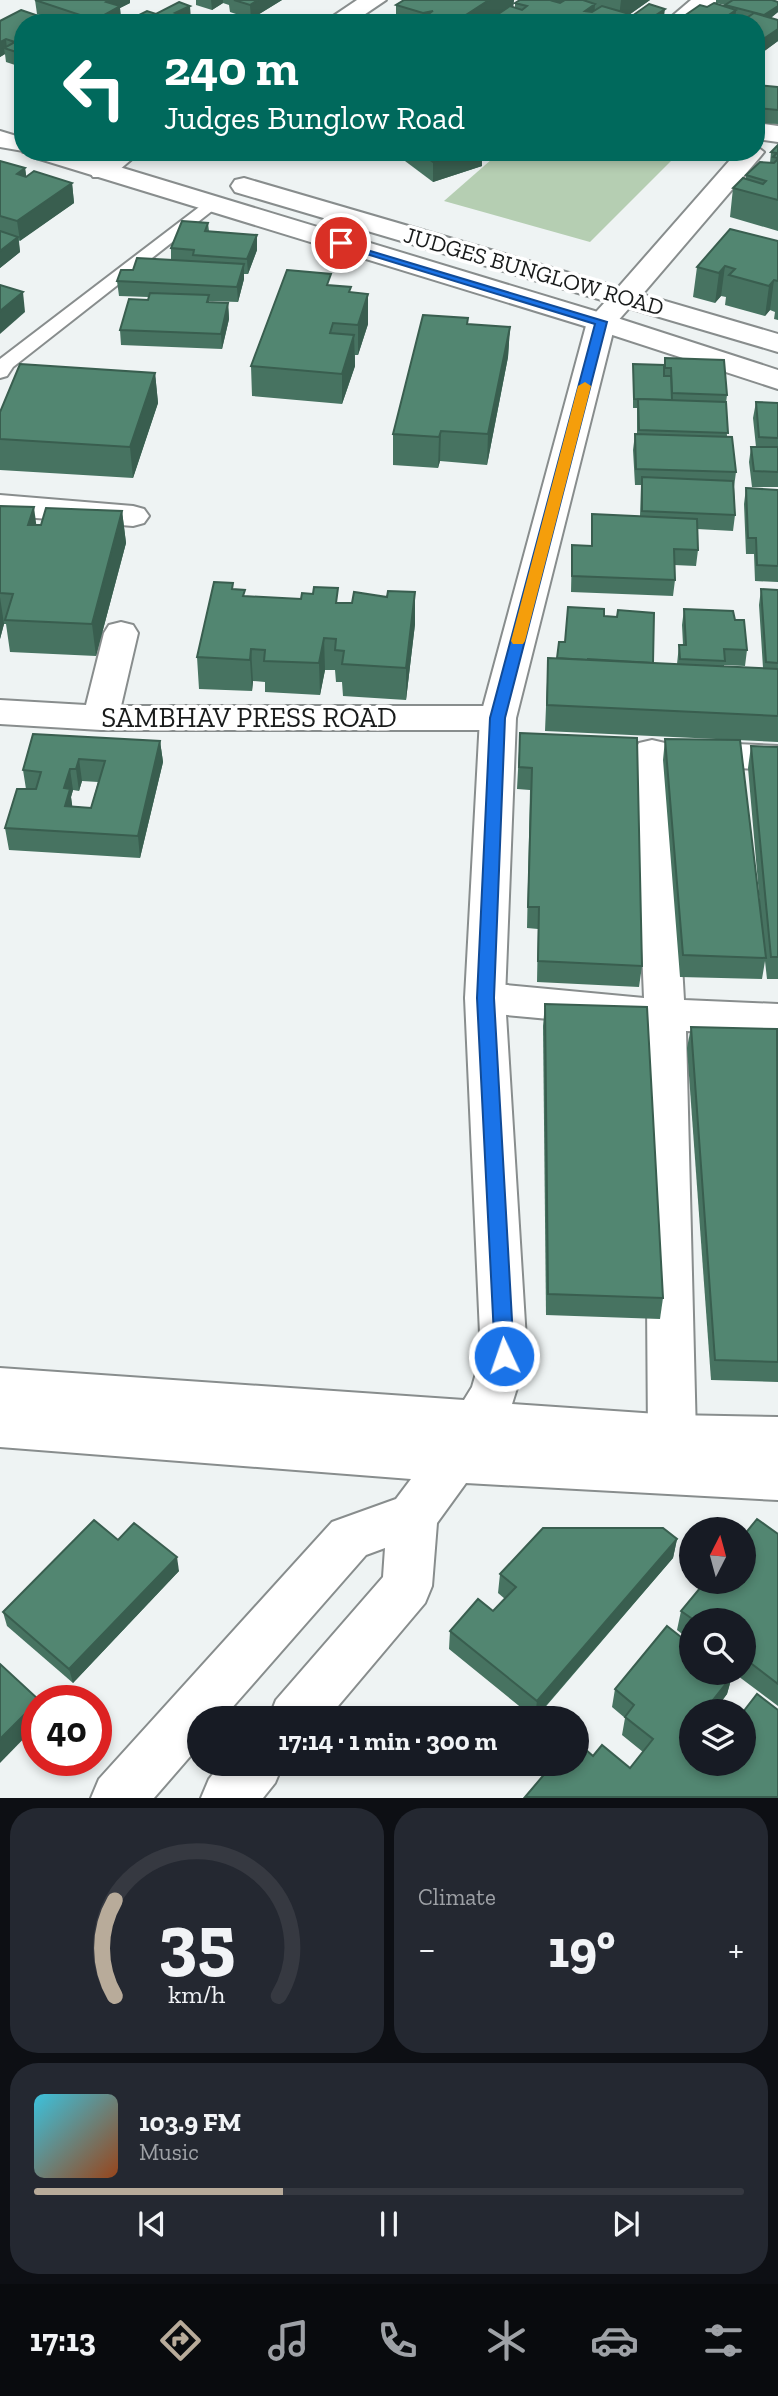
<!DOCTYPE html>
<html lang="en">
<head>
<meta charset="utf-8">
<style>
	:root { --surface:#171b24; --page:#242831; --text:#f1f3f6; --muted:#9ea1a6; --line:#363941; --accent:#b8ab9a }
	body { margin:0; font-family:"Zilla Slab",serif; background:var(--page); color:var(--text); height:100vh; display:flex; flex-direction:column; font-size:26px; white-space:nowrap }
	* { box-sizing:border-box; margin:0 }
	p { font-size:23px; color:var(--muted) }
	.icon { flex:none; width:38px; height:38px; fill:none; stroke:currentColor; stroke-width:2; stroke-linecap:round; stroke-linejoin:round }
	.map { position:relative; height:1798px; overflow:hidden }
	.sheet { display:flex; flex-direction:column; gap:10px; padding:10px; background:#0d0f14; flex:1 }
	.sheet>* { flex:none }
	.banner { position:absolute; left:14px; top:14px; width:751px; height:147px; border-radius:28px; box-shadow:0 4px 10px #0003; background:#00695c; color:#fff; overflow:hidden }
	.needle { width:46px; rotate:6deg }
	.buttons { position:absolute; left:679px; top:1517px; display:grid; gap:14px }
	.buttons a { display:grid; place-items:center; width:77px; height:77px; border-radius:50%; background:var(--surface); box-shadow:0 4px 10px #0003; font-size:35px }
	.speed { position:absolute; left:21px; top:1685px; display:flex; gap:14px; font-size:35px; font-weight:700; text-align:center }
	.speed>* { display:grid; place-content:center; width:91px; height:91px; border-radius:50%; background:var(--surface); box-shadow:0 4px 10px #0003; line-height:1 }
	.speed .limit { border:10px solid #d22; background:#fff; color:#111 }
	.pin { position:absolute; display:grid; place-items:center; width:60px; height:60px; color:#fff; margin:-30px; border:4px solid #fff; border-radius:50%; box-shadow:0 2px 7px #0007 }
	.me { position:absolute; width:77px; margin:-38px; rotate:357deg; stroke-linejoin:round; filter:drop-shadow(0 0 5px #0008) }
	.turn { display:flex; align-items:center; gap:24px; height:147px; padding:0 35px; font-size:32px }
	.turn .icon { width:91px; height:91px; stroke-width:2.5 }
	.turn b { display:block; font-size:49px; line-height:60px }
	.big { font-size:52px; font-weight:800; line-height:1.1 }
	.sheet .card { flex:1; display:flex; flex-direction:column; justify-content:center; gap:10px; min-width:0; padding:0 24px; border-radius:28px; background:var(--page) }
	.sheet .dial { align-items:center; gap:0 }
	.dial svg { height:182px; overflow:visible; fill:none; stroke:var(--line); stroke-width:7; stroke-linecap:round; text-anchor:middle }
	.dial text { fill:var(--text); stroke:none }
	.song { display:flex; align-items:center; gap:21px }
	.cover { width:84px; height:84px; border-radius:10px; background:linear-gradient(135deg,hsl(190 70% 55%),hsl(20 70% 35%)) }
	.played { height:7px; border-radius:4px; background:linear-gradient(90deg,var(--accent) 35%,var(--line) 35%) }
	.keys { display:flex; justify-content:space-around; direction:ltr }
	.heat { display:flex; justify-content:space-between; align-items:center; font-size:38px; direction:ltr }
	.sheet .tiles { flex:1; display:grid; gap:10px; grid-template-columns:1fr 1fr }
	.card:last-child { grid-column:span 2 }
	.trip { position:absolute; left:187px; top:1706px; width:402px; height:70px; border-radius:35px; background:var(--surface); box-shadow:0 4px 10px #0003; font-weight:800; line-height:70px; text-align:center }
	.tab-bar { display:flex; height:112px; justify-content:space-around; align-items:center; background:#090b0e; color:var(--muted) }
	.tab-bar .icon { width:49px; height:49px }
	.tab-bar .active { color:var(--accent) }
	.tab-bar b { font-size:32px; color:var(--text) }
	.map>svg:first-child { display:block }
	.green { fill:#b5ceb2 }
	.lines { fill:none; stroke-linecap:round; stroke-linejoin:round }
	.service-casing { stroke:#888d8d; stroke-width:4 }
	.minor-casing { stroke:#888d8d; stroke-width:4 }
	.tertiary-casing { stroke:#888d8d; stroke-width:4 }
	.secondary-casing { stroke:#888d8d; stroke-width:4 }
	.service { fill:#fff; fill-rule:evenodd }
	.minor { fill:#fff; fill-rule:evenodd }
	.tertiary { fill:#fff; fill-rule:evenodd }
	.secondary { fill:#fff; fill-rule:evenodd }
	.wall { fill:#477361; fill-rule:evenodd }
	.shaded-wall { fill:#395e4f }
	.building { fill:#528671; stroke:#395e4f; stroke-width:2; fill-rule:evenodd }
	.route { fill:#1a73e8; stroke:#114b97; stroke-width:2 }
	.slow { fill:#f59e0b }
	.labels { text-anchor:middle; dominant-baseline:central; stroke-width:7; stroke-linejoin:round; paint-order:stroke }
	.far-street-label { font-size:23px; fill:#191b1b; stroke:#fff }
	.street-label { font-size:28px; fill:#191b1b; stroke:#fff }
</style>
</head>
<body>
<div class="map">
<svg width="778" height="1798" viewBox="0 0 778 1798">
	<rect width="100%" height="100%" fill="#eef3f3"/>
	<polygon class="green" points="500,152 680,152 590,242 444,201"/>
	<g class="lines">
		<defs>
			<polygon id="service" points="211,198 217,199 219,203 217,207 13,367 7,376 0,378 0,359"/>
			<g id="minor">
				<polygon points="357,0 386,0 352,23 323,23"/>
				<polygon points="691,0 718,0 691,23 664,23"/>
				<polygon points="756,123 778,126 778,142 756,139"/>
				<polygon points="756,146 764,152 760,157 635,303 625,305 615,303 611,297 615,291 737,152 756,152"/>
				<polygon points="110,152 140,152 111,177 93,177 89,171"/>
				<polygon points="0,495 133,506 144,509 149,516 144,523 133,526 0,515"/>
				<polygon points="121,622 133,625 138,633 121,706 498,706 511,710 516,718 511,726 498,730 101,730 0,724 0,700 86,705 104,633 109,625"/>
				<polygon points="652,740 665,743 670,752 684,1000 778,1004 778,1034 686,1031 696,1436 689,1451 672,1457 655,1451 648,1436 645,1028 485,1013 471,1009 465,998 471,987 485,983 644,998 634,752 639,743"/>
				<polygon points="691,742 778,746 778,770 691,766 678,763 673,754 678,745"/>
			</g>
			<g id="tertiary">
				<polygon points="625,289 635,291 639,297 615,324 516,718 505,998 527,1356 512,1404 672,1415 778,1417 778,1500 466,1483 437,1523 432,1586 425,1603 328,1718 269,1718 276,1700 383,1577 385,1548 366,1555 223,1718 200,1718 200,1745 154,1798 91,1798 99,1779 332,1522 396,1499 411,1479 0,1447 0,1368 464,1400 472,1387 481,1356 465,998 480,718 587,322 615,291"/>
				<polygon points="221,1764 283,1764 275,1783 263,1798 201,1798 209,1779"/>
			</g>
			<g id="secondary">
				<polygon points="0,131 23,138 23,152 29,152 0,147"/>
				<polygon points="29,152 70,152 611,316 778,370 778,389 591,328 33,157"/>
				<polygon points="244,178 778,334 778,352 235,192 231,186 235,180"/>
			</g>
		</defs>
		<use href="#service" class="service-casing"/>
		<use href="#minor" class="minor-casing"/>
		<use href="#tertiary" class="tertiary-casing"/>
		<use href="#secondary" class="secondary-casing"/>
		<use href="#service" class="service"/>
		<use href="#minor" class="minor"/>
		<use href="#tertiary" class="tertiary"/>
		<use href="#secondary" class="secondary"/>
	</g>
	<g class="wall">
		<polygon points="35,0 130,3 120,8 121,20 116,23 63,23 37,14"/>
		<polygon points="196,0 282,0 251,19 230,12 229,5 223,3 212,10 196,5"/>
		<polygon points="514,0 513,7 515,8 515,3 520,0 650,0 626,17 626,21 664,16 655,23 396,23 396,5"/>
		<polygon points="716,0 772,0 778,12 771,18 778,20 778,41 756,57 745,19 736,16 735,23 674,23 707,7 725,6 725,5 716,3"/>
		<polygon points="0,21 23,23 23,63 18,66 6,62 5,54 0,57"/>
		<polygon points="778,87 778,124 756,123 756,88"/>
		<polygon points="778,145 778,231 730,217 733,188 746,179 746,175 770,163 771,152"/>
		<polygon points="331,152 373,152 343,161"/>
		<polygon points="393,152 482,152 482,166 433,182"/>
		<polygon points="0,161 25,168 26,176 72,183 74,203 19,241 20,252 0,268"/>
		<polygon points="208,223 209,231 257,235 257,250 248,274 244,274 244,279 238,302 209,301 209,303 228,303 229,319 222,349 121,345 120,330 148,300 148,297 119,296 117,281 133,270 171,260 171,248"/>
		<polygon points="778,241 778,320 774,319 775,312 770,310 765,316 725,305 726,297 721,296 715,303 693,297 697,267"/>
		<polygon points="331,285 351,292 368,294 368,324 358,355 355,355 355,366 342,404 252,396 251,366"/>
		<polygon points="468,324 510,327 508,357 487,465 440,461 438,468 393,465 393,434"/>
		<polygon points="665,358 727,395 726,403 727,437 736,472 734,487 735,515 733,531 697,529 698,550 696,566 674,565 675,580 673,596 571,592 572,545 591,546 592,514 640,516 641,485 635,485 633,450 635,434 637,434 637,408 633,408 633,364 664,365"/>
		<polygon points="155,373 158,403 133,478 0,470 0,412"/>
		<polygon points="756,402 778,403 778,487 752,487 749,462 751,447 756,447 753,418"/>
		<polygon points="746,488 778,490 778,582 755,581 754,554 746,554 744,504"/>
		<polygon points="0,506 37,525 122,511 126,543 96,656 10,652 6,624 4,624 0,639"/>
		<polygon points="761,589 778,590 778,742 545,731 548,658 557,658 565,642 604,616 653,663 677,664 679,645 683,645 682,625 684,609 735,620 747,650 745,666 724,665 724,666 763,668 759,605"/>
		<polygon points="234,590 245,596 338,603 415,624 406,700 343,696 342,682 336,682 335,670 325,670 320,695 265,692 265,682 253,681 252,691 199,689 197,657"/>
		<polygon points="520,733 642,966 639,987 537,982 538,929 527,928 530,790 517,789"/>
		<polygon points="665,739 762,929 748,768 751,746 778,747 778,979 767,979 765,961 762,979 680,977 663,760"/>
		<path d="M160,741l3,21 -23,96 -131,-8 -4,-22 21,-39 -3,-19zM82,781l16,1 -7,26 -19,-2 -1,-9 2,-7 6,1z"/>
		<polygon points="545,1004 663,1298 660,1319 546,1315 543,1026"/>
		<polygon points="691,1027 778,1036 778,1382 711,1380 687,1048"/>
		<polygon points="778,1534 778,1706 734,1673 744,1673 744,1620 691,1620 691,1641 677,1630 681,1611"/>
		<polygon points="677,1539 673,1558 536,1718 534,1718 449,1649 450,1631 493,1611 505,1599 498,1593 500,1574"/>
		<polygon points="118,1540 179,1571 73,1683 7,1626 3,1612"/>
		<polygon points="732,1676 727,1694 715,1709 778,1797 525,1797 593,1756 630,1768 643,1752 622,1735 625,1718 612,1707 615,1689"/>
	</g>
	<g class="shaded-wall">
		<polygon points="109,0 130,0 130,3 120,8 121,20 116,23 95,23 95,20 106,2"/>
		<polygon points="211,0 223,0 223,3 212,10"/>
		<polygon points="258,0 282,0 251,19 250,5"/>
		<polygon points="489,0 514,0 513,9 492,23 455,23"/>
		<polygon points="555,0 567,0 562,20 553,1"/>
		<polygon points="621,0 650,0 626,17 625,23 612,23 619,17"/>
		<polygon points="595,4 594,23 585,11"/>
		<polygon points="190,6 191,20 175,13"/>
		<polygon points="778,6 778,12 762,24 763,16"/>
		<polygon points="665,9 664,16 655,23 644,23"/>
		<polygon points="736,10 735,23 717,23"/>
		<polygon points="433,11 428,14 428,23 422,23 423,13"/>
		<polygon points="778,29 778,41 756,57 756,44"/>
		<polygon points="6,39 7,49 4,48 5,54 0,57 0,42"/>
		<polygon points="23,48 23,63 18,66 16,52"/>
		<polygon points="343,152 373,152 343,161"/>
		<polygon points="464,152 482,152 482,166 433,182 433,162"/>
		<polygon points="25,168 28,188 17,174"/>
		<polygon points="72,183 74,203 20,241 17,221"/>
		<polygon points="257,235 257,250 248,274 247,259"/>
		<polygon points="18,237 20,252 0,268 0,251"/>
		<polygon points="244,264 244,279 238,302 237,287"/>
		<polygon points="725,266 721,296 715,303 719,273"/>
		<polygon points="774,280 770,310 765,316 769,286"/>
		<polygon points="23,292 25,312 0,334 0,311"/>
		<polygon points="368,294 368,324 358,355 358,325"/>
		<polygon points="228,303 229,319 222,349 221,334"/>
		<polygon points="510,327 508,357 487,465 488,434"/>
		<polygon points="354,335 355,366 342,404 342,374"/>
		<polygon points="155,373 158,403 133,478 130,447"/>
		<polygon points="441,431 440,461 438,468 439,437"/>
		<polygon points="34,507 38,538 28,525"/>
		<polygon points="122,511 126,543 96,656 92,624"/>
		<polygon points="415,592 415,624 406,700 406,668"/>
		<polygon points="0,597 4,624 0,639"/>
		<polygon points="324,638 325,670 320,695 319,663"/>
		<polygon points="251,649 253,681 252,691 250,660"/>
		<polygon points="160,741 163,762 140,858 138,836"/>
		<polygon points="79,759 82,781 79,791 76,769"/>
		<polygon points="70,769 73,790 71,797 73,811 65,806 64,788"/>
		<polygon points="677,1539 673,1558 535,1718 537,1701"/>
		<polygon points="177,1557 179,1571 73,1683 69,1669"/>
		<polygon points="732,1676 727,1694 714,1712 709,1705"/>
		<polygon points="37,1702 37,1725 0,1763 0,1739"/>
	</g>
	<g class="building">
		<polygon points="35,0 109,0 106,2 120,6 95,20"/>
		<polygon points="234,0 258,0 250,5"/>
		<polygon points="404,0 489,0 455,22 428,14 433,11 423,13 396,5"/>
		<polygon points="520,0 555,0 553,1 560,3 565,0 583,0 595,4 585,11 592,12 602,6 626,13 612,23 485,23 510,6 522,10 527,6 515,3"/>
		<polygon points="733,0 772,0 778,2 778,6 764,15 725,5"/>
		<polygon points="179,2 190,6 175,13 192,20 203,15 221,22 220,23 123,23 147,11 156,14"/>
		<polygon points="714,3 736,10 717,23 674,23 700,5 707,7"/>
		<polygon points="649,4 665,9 644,23 633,23 625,21"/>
		<polygon points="21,10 59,23 23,23 23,48 16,52 4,48 15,42 6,39 0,42 0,21"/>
		<polygon points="754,13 778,20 778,29 756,44 756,23 739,23"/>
		<polygon points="756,85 778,87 778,110 756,108"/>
		<polygon points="778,145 778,158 773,157 777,153 771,152"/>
		<polygon points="420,152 464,152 433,162"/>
		<polygon points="778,159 778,200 733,188 743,178 763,184 766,181 746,175 760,162 774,163"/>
		<polygon points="0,161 25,168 17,174 26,177 34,171 72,183 17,221 0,216"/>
		<polygon points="182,221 208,223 205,231 257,235 247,259 193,255 194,250 171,248"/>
		<polygon points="730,229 778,241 778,281 774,280 769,286 729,275 735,269 725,266 719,273 697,267"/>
		<polygon points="0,231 18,237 0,251"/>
		<polygon points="137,258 244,264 237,287 117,281 121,270 133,270"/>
		<polygon points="287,270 331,274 327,285 351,287 349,292 368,294 358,325 333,323 330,333 354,335 342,374 251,366"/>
		<polygon points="0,285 23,292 0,311"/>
		<polygon points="150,293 209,295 207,302 228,303 221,334 120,330 129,299 148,300"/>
		<polygon points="423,315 468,318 467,324 510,327 488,434 441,431 439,437 393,434"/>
		<polygon points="665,358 724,360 727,395 672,393 671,368 665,368"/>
		<polygon points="20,364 155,373 130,447 0,439 0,412"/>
		<polygon points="633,364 664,365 664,376 671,376 672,400 634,399"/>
		<polygon points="638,399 726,402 728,433 639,430"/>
		<polygon points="756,402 778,403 778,438 759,437"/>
		<polygon points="635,434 732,437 736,472 636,469"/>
		<polygon points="751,447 778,447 778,472 754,471"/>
		<polygon points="642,477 733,481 735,515 642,511"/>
		<polygon points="746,488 778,490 778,566 757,565 756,538 748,538"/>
		<polygon points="0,506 34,507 28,525 41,525 46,508 122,511 92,624 5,620 13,594 0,593"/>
		<polygon points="592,514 697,519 698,550 674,549 675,580 572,576 572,545 592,546"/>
		<polygon points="214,582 233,583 232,589 245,590 243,596 301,599 302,593 313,594 314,587 338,588 336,603 352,603 354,592 387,597 388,591 415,592 406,668 342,664 344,651 335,650 336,639 324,638 319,663 264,661 265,650 251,649 250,660 197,657"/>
		<polygon points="761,589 778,590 778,663 766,662"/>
		<polygon points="568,607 604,609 604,616 617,617 618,610 654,613 653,663 588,659 588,660 557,658 559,642 565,642"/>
		<polygon points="684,609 733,611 735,620 744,620 747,650 724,649 725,661 680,659 679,645 686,645"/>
		<polygon points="548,658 778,669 778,716 547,705"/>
		<polygon points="520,733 637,738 642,966 538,961 539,907 528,907 532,768 519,767"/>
		<path d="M33,734l127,7 -22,95 -133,-8 12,-39h19l5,-17 -18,-2zM79,759l26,2 -14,47 -26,-2 5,-17 -6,-1 6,-19h6z"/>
		<polygon points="665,739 740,740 766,958 683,955"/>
		<polygon points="751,746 778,747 778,957 771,957"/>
		<polygon points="545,1004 647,1007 663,1298 548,1294"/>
		<polygon points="691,1027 777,1029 778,1362 715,1360"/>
		<polygon points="757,1519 778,1534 778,1684 744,1658 744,1620 694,1620 681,1611 705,1582 744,1582 744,1535"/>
		<polygon points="94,1520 118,1540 134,1523 177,1557 69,1669 3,1612"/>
		<polygon points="543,1528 663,1528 677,1539 537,1701 450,1631 478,1599 493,1611 516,1587 500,1574"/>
		<polygon points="667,1626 691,1645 691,1673 728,1673 732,1676 709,1705 718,1712 691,1712 691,1764 744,1764 743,1712 757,1694 778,1710 778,1797 525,1797 553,1764 578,1764 578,1743 593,1756 602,1745 630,1768 653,1739 625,1717 634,1705 615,1689"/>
		<polygon points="0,1664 39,1700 0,1739"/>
	</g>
	<polygon class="route" points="337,241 607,322 505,718 494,998 514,1356 511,1361 497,1361 495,1356 477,998 490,718 595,324 337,245"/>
	<polygon class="slow" points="585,382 591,386 525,641 523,644 513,644 511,641 578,386"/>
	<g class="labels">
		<g class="far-street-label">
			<text transform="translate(534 271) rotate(16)">JUDGES BUNGLOW ROAD</text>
		</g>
		<g class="street-label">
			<text x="249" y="717">SAMBHAV PRESS ROAD</text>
		</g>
	</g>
</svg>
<div class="buttons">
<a><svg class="needle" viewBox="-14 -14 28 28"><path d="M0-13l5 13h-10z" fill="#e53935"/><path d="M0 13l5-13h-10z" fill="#9ea1a6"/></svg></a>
<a><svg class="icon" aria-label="search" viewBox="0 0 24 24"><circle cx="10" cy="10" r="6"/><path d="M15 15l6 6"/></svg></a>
<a><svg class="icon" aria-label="layers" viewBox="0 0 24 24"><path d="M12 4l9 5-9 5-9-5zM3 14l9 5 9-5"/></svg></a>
</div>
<div class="speed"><div class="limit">40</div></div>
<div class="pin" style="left:341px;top:243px;background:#d93025"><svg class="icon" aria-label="arrive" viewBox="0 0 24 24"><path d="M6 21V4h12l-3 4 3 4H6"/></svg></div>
<svg class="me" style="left:504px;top:1356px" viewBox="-20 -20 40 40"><circle r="17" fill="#1a73e8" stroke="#fff" stroke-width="3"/><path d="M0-11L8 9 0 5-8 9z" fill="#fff"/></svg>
<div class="trip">17:14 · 1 min · 300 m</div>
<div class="banner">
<div class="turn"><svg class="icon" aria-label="left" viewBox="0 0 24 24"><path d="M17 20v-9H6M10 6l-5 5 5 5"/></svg><div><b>240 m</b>Judges Bunglow Road</div></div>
</div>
</div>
<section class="sheet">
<div class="tiles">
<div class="card dial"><svg viewBox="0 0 100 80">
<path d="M14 69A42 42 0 1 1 86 69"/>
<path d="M14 69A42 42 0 0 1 14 27" stroke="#b8ab9a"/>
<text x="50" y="56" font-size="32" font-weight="700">35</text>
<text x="50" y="72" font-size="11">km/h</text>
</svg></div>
<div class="card"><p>Climate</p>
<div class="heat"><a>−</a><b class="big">19°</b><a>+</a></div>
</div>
<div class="card">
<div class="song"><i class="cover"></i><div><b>103.9 FM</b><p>Music</p></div></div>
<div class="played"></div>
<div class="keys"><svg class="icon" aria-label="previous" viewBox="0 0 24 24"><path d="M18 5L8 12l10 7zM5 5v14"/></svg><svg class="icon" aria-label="pause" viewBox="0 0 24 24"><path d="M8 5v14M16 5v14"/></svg><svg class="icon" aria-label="next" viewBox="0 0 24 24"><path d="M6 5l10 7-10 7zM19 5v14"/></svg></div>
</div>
</div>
</section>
<nav class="tab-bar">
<b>17:13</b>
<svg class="icon active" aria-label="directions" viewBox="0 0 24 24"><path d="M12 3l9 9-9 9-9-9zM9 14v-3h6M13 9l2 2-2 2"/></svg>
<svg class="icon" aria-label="music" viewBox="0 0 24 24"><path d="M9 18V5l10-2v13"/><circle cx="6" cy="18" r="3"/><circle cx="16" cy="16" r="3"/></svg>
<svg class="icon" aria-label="phone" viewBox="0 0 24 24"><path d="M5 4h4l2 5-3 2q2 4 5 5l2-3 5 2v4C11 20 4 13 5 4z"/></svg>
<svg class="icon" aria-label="climate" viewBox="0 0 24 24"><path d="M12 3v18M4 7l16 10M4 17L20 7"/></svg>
<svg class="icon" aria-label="car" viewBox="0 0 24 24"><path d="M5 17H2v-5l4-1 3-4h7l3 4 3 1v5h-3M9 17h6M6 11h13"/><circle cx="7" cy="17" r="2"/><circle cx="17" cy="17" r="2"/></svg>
<svg class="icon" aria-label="filters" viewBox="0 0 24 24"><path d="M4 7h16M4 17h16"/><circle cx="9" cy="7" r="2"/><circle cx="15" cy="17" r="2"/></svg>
</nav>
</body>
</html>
